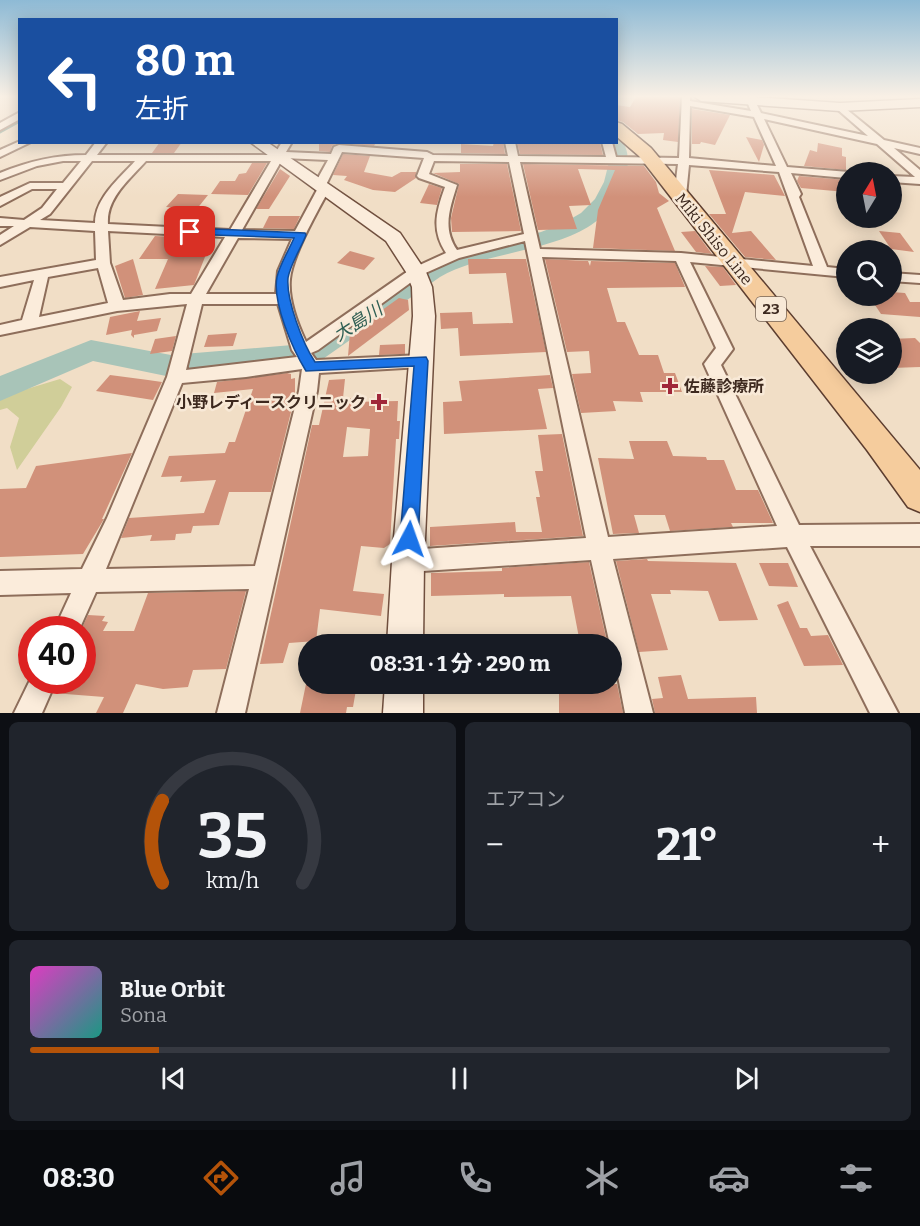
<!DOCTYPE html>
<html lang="ja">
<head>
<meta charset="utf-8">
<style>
	:root { --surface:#171b24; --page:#20242c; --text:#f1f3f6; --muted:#9ea1a6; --line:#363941; --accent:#b45309 }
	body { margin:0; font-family:Bitter,"Noto Sans JP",serif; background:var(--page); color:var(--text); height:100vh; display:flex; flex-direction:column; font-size:22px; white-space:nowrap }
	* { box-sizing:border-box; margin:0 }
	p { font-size:20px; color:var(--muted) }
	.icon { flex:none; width:33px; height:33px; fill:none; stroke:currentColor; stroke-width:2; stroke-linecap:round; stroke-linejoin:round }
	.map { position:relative; height:713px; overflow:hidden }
	.panel { display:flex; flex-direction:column; gap:9px; padding:9px; background:#0d0f14; flex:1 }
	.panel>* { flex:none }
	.guide { position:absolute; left:18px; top:18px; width:600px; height:126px; border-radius:0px; box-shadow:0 3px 15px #0003; background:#1a4fa0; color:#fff; overflow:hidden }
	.needle { width:39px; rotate:10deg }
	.tools { position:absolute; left:836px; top:162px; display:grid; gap:12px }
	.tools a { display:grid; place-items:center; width:66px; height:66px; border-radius:50%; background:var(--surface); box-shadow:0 3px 15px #0003; font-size:30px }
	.speed { position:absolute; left:18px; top:616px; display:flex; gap:12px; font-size:30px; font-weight:700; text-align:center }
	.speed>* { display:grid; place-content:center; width:78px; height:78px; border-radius:50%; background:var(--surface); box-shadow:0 3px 15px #0003; line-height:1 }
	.speed .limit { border:9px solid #d22; background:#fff; color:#111 }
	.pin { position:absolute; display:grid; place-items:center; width:51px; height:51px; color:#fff; margin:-26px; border-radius:12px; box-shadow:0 3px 9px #0006 }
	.me { position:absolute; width:66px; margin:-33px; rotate:4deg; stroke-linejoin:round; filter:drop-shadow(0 0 4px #0008) }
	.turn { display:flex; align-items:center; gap:21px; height:126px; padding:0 18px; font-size:27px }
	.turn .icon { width:78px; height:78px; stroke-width:2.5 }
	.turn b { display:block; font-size:42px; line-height:51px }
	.big { font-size:45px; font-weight:700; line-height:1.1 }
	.panel .tile { flex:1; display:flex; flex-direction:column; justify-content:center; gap:9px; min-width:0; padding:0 21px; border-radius:9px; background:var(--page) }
	.panel .dial { align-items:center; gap:0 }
	.dial svg { height:156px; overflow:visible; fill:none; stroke:var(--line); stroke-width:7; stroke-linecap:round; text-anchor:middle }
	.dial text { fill:var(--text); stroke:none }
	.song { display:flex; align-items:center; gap:18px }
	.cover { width:72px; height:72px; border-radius:9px; background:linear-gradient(135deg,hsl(310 70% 55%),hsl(170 70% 35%)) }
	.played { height:6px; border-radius:3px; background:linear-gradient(90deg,var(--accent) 15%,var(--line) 15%) }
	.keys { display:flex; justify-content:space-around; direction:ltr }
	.heat { display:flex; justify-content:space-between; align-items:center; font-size:33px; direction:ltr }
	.panel .tiles { flex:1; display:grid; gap:9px; grid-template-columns:1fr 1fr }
	.tile:last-child { grid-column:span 2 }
	.trip { position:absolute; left:298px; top:634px; width:324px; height:60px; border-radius:30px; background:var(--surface); box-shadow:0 3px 15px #0003; font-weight:700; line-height:60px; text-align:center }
	.dock { display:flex; height:96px; justify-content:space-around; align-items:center; background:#090b0e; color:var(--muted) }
	.dock .icon { width:42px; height:42px }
	.dock .active { color:var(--accent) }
	.dock b { font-size:27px; color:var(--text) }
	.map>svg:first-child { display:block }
	.green { fill:#d0ce99 }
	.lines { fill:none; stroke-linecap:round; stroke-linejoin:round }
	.stream { stroke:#6e9484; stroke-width:3 }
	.river { fill:#a8c4b8; fill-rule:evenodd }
	.building { fill:#d1917a; fill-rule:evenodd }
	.street-casing { stroke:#8e6e5b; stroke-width:4 }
	.secondary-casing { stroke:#704f3e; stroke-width:3 }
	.primary-casing { stroke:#5c3d2f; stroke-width:3 }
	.street { fill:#fbecdb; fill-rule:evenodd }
	.secondary { fill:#fbecdb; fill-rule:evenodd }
	.primary { fill:#f5cc9d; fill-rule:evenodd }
	.route { fill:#1a73e8; stroke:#114b97; stroke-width:1.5 }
	.poi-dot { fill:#a0273a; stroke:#f8e9d7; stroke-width:2 }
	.labels { text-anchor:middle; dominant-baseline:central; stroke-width:5; stroke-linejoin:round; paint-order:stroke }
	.shield { fill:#f8e9d7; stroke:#756356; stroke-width:1.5 }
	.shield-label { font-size:15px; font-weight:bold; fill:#3d291f }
	.street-label { font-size:16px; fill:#3d291f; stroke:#f8e9d7 }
	.poi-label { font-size:16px; font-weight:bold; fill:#3d291f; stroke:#f8e9d7; text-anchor:start }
	.water-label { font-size:18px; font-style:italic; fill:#2e5e53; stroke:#f8e9d7 }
</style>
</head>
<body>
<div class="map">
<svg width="920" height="713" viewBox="0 0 920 713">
	<rect width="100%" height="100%" fill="#f1dec6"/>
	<g class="green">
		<polygon points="60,379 72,387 61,407 17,470 10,447 19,418 7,408 0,410 0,397"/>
		<polygon points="449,638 578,645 448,645"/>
	</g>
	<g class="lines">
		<polyline class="stream" points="0,132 20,121"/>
		<path class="river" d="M616,137c12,5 13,22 11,33 -15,87 -127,72 -187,107l-120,84 -10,3 -139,13 -78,-16 -93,40v-25l91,-36 80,15 133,-11 136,-87 101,-25 21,-8 19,-11 14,-14 9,-17 5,-20 -3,-20h10z"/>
	</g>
	<g class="building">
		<polygon points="636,97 680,97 678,142 663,140 664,133 638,134 623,122 616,120 616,105 630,107"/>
		<polygon points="692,109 730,115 715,145 701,142 700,144 692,144"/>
		<polygon points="746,137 762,140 764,145 759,162"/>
		<polygon points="160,142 182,142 174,153 152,153"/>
		<polygon points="319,142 376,142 374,146 338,143 332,146 330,152 319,151"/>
		<polygon points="494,142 503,142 505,154 461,153 461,144 493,146"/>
		<polygon points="517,142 600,143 603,155 520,154"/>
		<polygon points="818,143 842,148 842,156 846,157 846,170 804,166 810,150 817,152"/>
		<polygon points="343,154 370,156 364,172 392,177 401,172 416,172 416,178 395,192 373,190 344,180 347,176 333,175"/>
		<polygon points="252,163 267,163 248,195 211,194 220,181 235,181 239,174 246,173"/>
		<polygon points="460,164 507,164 521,231 452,232 451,218 459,184 433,173 460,172"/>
		<polygon points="523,164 644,166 656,182 659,193 669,201 657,208 675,251 593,248 598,210 615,170 578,169 591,205 569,206 577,229 538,230"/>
		<polygon points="280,169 290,176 269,209 256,209"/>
		<polygon points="709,170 774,175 785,196 745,192 732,233 751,231 776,260 745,257 709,214 726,214"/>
		<polygon points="799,176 846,180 846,192 801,188 797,181"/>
		<polygon points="429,184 442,188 437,205 420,203"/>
		<polygon points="178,194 208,195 196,210 166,207"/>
		<polygon points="269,216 300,216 294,229 263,228"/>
		<polygon points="695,231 712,254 696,252 681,232"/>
		<polygon points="879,231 900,233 914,252 891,249"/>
		<polygon points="155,236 212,239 194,285 155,289 168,259 139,259"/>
		<polygon points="350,251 375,258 364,270 337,263"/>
		<polygon points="133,259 143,295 125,298 115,266"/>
		<polygon points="468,259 526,259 546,352 460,356 458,328 441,329 440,313 472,312 473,324 513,323 506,273 469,274"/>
		<polygon points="545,259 588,261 590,266 591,261 675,263 685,287 607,288 617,322 625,322 639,355 658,355 664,373 675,373 682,392 640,392 643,402 613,401 616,411 581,413 572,374 591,373 589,351 567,352"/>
		<polygon points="705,266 723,267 736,285 720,286"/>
		<polygon points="891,292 905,293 910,302 920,302 920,317 881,314 869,296 891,296"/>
		<polygon points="399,298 408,300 409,310 348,356 350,333"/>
		<polygon points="140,311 137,321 161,318 157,331 134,335 134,338 131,335 132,330 106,335 110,317"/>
		<polygon points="237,333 233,346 204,347 208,335"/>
		<polygon points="176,336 172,351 150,354 155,339"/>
		<polygon points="915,338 920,343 920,367 891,368 891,339"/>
		<polygon points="405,344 405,354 379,355 380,345"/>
		<polygon points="287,373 291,374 291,379 295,378 295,396 271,492 229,492 219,525 193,526 191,533 176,534 175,540 150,541 152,535 121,538 129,518 204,513 216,480 180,482 182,476 161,477 169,456 225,453 229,442 235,442 253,389 214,393 217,382"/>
		<polygon points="110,375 148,380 162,382 153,400 96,391"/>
		<polygon points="550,375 553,388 538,389 547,429 444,434 443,402 462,401 459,381"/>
		<path d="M345,379l-2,19h8v4l47,-1 -1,20h3l-1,18h-3l-6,105 -6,4 -23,-2 -8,45 31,3 -3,22 -61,-7 -4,32 -27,2 -6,20 -23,1 52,-239h7l10,-45zM347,427l23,2 -2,27 -25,1z"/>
		<polygon points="562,434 583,536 430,546 430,527 515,522 516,532 542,532 536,497 540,497 535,471 543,471 538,435"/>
		<polygon points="629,441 667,441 673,456 706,457 707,460 724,460 736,490 758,490 773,523 731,523 733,527 670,531 665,515 634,515 639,533 613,534 598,458 634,459"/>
		<polygon points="132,453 102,519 104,519 83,554 0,557 0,489 26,488 36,466"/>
		<polygon points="647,559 648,561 736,563 758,620 719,621 708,591 670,590 671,594 651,594 668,650 639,652 616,561"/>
		<polygon points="589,562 607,642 580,643 571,596 504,597 504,594 431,596 431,573 502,571 502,568"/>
		<polygon points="759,563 788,563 798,587 769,586"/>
		<polygon points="246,591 226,669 193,670 188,687 163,689 136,684 123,713 96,713 104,697 53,693 58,681 82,681 81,630 88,615 105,616 102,621 108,622 103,631 134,631 148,593"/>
		<polygon points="788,601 800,628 807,628 811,636 828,635 843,665 804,666 777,605"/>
		<polygon points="681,675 688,699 756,697 757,713 655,713 652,699 663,698 658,677"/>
		<polygon points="306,684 357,684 353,707 347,707 346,713 300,713"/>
		<polygon points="559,684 617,684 623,713 559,713"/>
	</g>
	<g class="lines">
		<defs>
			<g id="street">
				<path d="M682,97h8v4l61,10 -6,-14h8l8,16 107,23 -31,-27v-4l3,-1 44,36 36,8v6l-26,-6 26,22v14l-29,-2v-6l24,1 -38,-33 -113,-25 23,48 62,5h-3v6l-55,-5 10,21 -2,3 28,70 19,2v8l-156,-15 43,87 -12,16 78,160 121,-1v22h-110l88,167h-28l-83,-166 -174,12 40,154h-28l-13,-68h-2l-19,-85 -183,12 -8,-3 -3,-8 3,-8 8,-3 178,-12 -61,-297 -66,17 -38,17 -103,75 -7,3 5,7 105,-5 6,2 2,4 -2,4 -6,2 -102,6 -2,18 -72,322h-28l32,-124 -153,3 -17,38h-25l17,-37 -71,2v-24l82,-2 25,-51 60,-141 20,-73 -70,7 -117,24v-10l22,-5 12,-40 -34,7v-10l96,-17 -1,-29 -65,-4 -30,18v-10l14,-9h-14v-8l24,2 18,-12 15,-19h-25l-32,17v-9l30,-14h33l18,-22h-18l-26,5 -37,14v-7c29,-12 55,-18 86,-18l10,-13h11l-10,13h177l8,-13h10l-6,10 45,2 3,-7 5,-2 88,7 6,3 75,1 -3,-14h10l3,14 88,1 -4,-15h10l4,15 63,1zM690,106l64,11 22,49 -87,-8zM342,152l82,6 -7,18 2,2 26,9c-9,25 -14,43 1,66l-35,16 -105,73c-9,-19 -18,-42 -16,-63 2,-23 27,-67 39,-89l-4,-3zM283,158l45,2 -15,27 4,3 -22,41 -53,-1zM92,161h43c-16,18 -40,37 -40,62l-55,-3 10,-6zM146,161h125l-41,69 -122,-6c-2,-26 22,-45 38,-63zM434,161l75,1 15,72 -67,16c-15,-22 -7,-42 0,-65l-28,-11zM520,162l158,2 -4,32 6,4 6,-4 3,-31 90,7 34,94 -132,-13 -141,-4zM108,231l117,6 -34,57h-21l-47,6 -13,-37zM238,238l54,1 -14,32 -2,23h-70zM542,257l134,4 40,87 -12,16 73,162 -169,11zM98,268l10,35 -69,14 9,-40zM202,304h76l14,46 5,7 -111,13zM302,369l-3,22 -44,175 -149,3 76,-186 64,-6z"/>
				<polygon points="20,112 20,119 0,130 0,123"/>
				<polygon points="20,141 31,142 0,157 0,150"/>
				<polygon points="891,273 920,275 920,283 891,281"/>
				<polygon points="32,676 32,681 56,681 42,713 14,713"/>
			</g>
			<g id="secondary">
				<polygon points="695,97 754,97 840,103 920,99 920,107 840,111 701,101"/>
				<polygon points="250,142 267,142 400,233 426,272 432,287 435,316 424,561 423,645 387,645 392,561 413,316 412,287 406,272 386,241"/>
				<polygon points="385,684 423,684 423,713 383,713"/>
			</g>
			<polygon id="primary" points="616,122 622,124 651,148 920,470 920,512 908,507 867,450 639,156 616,136"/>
		</defs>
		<use href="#street" class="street-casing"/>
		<use href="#secondary" class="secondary-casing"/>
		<use href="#primary" class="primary-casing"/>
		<use href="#street" class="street"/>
		<use href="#secondary" class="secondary"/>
		<use href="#primary" class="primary"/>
	</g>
	<linearGradient id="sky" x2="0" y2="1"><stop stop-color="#8ebad5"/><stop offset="0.49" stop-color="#f9f0e5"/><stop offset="1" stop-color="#f9f0e5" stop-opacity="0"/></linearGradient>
	<rect width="920" height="197" fill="url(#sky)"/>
	<path class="route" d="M190,228l115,5 1,2c-5,13 -16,30 -18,43 -2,22 15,66 27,84l111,-5 2,4 -10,178 -2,7 -7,2 -6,-2 -3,-7 14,-173 -108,5c-13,-21 -34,-69 -29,-94 3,-13 12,-27 17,-39l-108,-4v-5z"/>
	<g class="poi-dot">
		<path d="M667 377h6v6h6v6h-6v6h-6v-6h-6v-6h6z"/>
		<path d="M376 393h6v6h6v6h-6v6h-6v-6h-6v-6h6z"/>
	</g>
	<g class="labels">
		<rect class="shield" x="756" y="297" width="30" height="24" rx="4.5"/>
		<g class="shield-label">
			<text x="771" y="309">23</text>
		</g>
		<g class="street-label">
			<text transform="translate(714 239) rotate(51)">Miki Shiso Line</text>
		</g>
		<g class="poi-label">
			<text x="684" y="386">佐藤診療所</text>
			<text x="366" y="402" text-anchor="end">小野レディースクリニック</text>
		</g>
		<g class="water-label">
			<text transform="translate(358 322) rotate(-33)">大島川</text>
		</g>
	</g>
</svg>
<div class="tools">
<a><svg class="needle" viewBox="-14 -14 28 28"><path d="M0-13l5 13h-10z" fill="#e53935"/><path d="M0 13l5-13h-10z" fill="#9ea1a6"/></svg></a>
<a><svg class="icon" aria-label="search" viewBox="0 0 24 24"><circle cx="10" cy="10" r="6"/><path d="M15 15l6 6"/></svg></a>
<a><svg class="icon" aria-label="layers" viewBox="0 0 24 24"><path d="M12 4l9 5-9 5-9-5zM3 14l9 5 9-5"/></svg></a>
</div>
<div class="speed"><div class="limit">40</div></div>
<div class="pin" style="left:190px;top:232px;background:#d93025"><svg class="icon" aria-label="arrive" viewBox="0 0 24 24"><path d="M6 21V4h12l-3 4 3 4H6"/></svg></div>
<svg class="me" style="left:409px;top:539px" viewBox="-20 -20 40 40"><path d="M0-17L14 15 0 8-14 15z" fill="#1a73e8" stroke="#fff" stroke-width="4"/></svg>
<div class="trip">08:31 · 1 分 · 290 m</div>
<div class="guide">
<div class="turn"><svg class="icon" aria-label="left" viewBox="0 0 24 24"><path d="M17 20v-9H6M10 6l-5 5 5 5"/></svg><div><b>80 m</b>左折</div></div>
</div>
</div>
<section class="panel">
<div class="tiles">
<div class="tile dial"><svg viewBox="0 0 100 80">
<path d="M14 69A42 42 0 1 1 86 69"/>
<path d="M14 69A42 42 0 0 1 14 27" stroke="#b45309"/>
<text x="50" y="56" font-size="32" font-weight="700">35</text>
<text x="50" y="72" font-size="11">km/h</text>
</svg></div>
<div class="tile"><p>エアコン</p>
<div class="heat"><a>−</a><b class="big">21°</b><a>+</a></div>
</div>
<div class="tile">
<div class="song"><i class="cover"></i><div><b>Blue Orbit</b><p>Sona</p></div></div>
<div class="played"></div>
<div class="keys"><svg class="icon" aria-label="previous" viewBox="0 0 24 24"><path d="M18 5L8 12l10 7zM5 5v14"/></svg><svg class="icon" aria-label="pause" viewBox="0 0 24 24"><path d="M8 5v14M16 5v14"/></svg><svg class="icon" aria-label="next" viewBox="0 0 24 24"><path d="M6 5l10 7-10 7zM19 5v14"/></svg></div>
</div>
</div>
</section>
<nav class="dock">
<b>08:30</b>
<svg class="icon active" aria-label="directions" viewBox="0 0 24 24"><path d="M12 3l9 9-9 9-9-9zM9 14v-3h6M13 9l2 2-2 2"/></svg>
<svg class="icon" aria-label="music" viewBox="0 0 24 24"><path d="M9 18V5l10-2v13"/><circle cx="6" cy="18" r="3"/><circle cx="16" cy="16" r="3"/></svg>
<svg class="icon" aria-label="phone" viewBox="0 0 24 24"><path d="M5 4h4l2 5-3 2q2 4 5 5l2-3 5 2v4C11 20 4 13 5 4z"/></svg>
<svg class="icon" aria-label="climate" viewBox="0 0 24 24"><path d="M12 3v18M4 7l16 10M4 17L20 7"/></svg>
<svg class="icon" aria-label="car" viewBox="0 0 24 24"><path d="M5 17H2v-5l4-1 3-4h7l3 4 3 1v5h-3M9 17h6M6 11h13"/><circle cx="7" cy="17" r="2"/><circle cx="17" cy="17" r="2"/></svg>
<svg class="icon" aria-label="filters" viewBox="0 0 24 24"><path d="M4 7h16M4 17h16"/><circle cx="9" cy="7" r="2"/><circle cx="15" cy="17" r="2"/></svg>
</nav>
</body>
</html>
